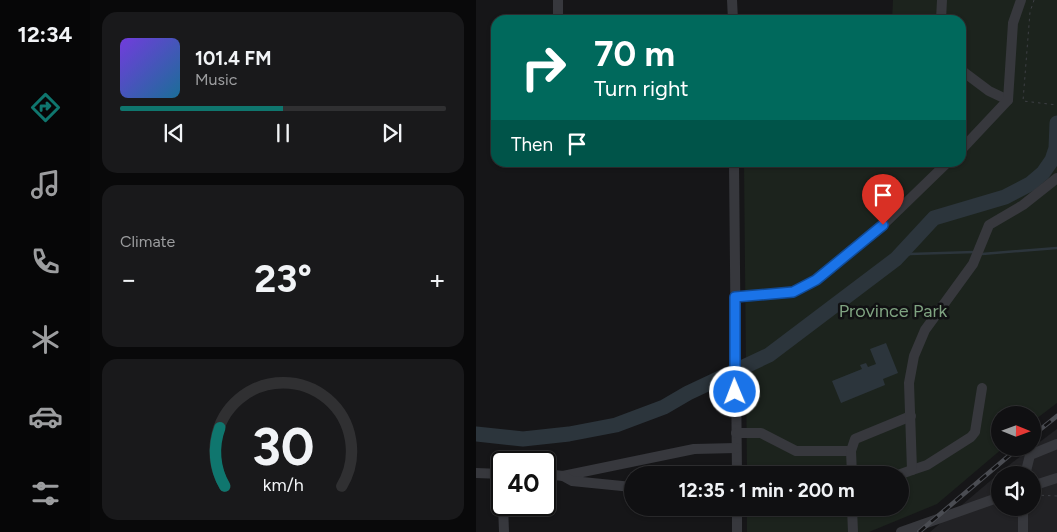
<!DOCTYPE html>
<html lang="en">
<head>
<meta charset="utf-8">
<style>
	:root { --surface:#101012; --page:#19191b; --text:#f1f3f6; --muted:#9c9d9f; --line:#303032; --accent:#0f766e }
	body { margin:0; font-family:Figtree,sans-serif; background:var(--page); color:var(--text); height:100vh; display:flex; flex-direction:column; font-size:19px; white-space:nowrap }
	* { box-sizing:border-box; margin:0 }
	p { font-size:16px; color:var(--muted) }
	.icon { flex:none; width:28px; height:28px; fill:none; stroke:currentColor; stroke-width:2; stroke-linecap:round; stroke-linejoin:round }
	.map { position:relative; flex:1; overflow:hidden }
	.sheet { display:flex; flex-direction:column; gap:12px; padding:12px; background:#09090a; width:386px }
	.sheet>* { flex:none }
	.top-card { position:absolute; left:15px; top:15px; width:475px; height:152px; border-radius:15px; box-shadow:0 1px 4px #0004,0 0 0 1px var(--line); background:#00695c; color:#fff; overflow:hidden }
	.needle { width:32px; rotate:91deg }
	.buttons { position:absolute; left:515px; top:406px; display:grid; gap:10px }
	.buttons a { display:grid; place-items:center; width:50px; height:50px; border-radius:50%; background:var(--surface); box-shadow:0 1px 4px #0004,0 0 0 1px var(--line); font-size:25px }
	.speed { position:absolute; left:15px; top:451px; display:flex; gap:10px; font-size:25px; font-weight:700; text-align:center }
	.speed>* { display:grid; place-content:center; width:65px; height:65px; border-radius:50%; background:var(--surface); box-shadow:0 1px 4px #0004,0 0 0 1px var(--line); line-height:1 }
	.speed .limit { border:2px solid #111; border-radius:8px; background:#fff; color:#111 }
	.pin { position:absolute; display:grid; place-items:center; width:42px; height:42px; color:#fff; margin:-51px -21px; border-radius:50% 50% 50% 0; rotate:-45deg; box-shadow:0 0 5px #0007 }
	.pin .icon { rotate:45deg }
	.me { position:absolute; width:55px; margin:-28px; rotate:359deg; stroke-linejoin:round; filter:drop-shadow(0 0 4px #0008) }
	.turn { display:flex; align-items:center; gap:18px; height:105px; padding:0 20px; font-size:22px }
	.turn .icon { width:65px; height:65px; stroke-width:2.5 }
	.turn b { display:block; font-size:35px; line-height:42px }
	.then { display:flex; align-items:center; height:48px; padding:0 20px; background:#0003; gap:10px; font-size:19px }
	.big { font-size:38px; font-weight:700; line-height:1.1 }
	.sheet .widget { flex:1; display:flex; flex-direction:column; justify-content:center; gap:8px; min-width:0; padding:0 18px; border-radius:15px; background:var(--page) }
	.sheet .dial { align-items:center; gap:0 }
	.dial svg { height:130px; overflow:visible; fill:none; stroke:var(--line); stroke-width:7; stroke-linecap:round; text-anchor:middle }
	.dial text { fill:var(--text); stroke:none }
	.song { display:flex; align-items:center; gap:15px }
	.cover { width:60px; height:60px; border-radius:8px; background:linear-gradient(135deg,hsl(260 70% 55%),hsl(200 70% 35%)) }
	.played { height:5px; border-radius:2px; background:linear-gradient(90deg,var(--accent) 50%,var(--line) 50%) }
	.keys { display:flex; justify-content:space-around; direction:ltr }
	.heat { display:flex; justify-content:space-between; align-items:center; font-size:28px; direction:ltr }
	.trip { position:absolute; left:148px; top:466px; width:285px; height:50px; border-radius:25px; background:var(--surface); box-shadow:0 1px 4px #0004,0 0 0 1px var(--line); font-weight:700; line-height:50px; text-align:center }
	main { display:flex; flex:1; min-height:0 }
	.menu { display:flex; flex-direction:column; width:90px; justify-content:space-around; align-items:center; background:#060607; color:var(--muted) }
	.menu .icon { width:35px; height:35px }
	.menu .active { color:var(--accent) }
	.menu b { font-size:22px; color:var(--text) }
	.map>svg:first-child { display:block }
	.built { fill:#222225; fill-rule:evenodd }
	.green { fill:#1c231d }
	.water { fill:#2c353c }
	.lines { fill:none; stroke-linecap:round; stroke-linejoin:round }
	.stream { stroke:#2c353c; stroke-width:2.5 }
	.river { stroke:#2c353c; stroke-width:15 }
	.path { stroke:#3d3f44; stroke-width:1; stroke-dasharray:2.5 4; stroke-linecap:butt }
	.minor { stroke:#37383d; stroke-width:10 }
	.rail-casing { stroke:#4a4c52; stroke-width:4.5 }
	.rail { stroke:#111113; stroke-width:2.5; stroke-dasharray:8; stroke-linecap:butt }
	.route-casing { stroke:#114b97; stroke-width:12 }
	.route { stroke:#1a73e8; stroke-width:9 }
	.labels { text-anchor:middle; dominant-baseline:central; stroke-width:5; stroke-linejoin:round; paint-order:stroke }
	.park-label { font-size:18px; fill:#7fa381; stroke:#111113 }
</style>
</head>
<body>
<main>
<nav class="menu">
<b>12:34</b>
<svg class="icon active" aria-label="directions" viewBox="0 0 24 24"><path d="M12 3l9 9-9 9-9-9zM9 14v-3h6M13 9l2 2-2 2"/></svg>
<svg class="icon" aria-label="music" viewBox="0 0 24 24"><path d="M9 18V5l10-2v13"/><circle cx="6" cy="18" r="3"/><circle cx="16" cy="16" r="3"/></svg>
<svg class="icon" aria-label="phone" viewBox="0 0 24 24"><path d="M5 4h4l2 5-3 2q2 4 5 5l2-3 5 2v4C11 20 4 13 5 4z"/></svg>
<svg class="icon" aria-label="climate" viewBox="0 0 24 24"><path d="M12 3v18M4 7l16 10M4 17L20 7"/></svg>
<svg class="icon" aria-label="car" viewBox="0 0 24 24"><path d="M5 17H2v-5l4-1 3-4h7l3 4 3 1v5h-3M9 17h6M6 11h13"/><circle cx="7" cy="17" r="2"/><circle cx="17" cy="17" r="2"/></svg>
<svg class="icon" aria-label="filters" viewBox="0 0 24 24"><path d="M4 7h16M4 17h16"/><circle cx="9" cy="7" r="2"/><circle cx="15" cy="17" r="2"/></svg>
</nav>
<section class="sheet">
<div class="widget">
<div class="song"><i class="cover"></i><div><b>101.4 FM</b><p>Music</p></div></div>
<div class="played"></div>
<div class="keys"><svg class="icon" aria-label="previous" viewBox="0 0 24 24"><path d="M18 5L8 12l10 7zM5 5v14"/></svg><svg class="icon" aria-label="pause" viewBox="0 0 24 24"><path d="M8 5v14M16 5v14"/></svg><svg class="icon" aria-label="next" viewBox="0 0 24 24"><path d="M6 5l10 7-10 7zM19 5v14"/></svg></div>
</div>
<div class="widget"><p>Climate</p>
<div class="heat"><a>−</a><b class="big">23°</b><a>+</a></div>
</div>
<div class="widget dial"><svg viewBox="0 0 100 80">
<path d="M14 69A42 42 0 1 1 86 69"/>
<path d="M14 69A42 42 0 0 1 11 33" stroke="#0f766e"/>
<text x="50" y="56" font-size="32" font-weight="700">30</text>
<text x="50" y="72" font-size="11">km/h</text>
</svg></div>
</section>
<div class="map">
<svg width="581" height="532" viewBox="0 0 581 532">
	<rect width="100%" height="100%" fill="#161618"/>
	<path class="built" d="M581,429v103h-127l79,-67zM524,475h32v33h-32z"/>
	<polygon class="green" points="417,0 581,0 581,403 556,422 556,415 524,415 524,448 527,448 461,504 393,532 271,532 271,508 424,508 424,475 271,475 268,163 485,162 485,20 416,20"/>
	<polygon class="water" points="410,343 422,373 407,379 409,385 365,403 356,381 386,369 384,365 390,363 392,367 400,364 394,349"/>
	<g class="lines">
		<g class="stream">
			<polyline points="506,254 581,248"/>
			<polyline points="420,259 434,254 498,252"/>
		</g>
		<polyline class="river" points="0,434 47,439 93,434 140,425 188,407 212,393 293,355 420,259 458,218 529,197 554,184 567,173 576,160 580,148 581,123"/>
		<g class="path">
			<polyline points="558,0 554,12 547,101 581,105"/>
			<polyline points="559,495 581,496"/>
		</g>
		<g class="minor">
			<polyline points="82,0 82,20"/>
			<polyline points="256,0 257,20"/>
			<polyline points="465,20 466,0"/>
			<polyline points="485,70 513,91 532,100"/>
			<polyline points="485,150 532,100 537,23 545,0"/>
			<polyline points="258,162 261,475"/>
			<polyline points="259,297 317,292 340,280 407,225 472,162"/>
			<polyline points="260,433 285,433 320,451 375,451"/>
			<polyline points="436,470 451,465 495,437 499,432 506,388"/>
			<polyline points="0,473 26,474"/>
			<polyline points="69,474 87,476 218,449 260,448"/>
			<polyline points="376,475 375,451 379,439 435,416"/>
			<polyline points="422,475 436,470 433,383 438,356 449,330 497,264 513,225 547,205 581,178"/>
			<polyline points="549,475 554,455 581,444"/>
			<polyline points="87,476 96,481 156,487"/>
			<polyline points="556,486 581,478"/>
			<polyline points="27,505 28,532"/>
			<polyline points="261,508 261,532"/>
			<polyline points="376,508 377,532"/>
			<polyline points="425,532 524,497"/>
			<polyline points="547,532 547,508"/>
		</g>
		<defs>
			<g id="rail">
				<polyline points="556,436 581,416"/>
				<polyline points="443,532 542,448"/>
			</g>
		</defs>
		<use href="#rail" class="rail-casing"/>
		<use href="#rail" class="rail"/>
	</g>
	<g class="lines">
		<defs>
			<polyline id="route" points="259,392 259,297 317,292 340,280 407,225"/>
		</defs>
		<use href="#route" class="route-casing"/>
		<use href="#route" class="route"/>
	</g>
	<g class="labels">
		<g class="park-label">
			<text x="417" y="311">Province Park</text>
		</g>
	</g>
</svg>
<div class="buttons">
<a><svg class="needle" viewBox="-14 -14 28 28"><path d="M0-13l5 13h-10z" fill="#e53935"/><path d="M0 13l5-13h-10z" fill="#9c9d9f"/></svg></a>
<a><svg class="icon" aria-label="sound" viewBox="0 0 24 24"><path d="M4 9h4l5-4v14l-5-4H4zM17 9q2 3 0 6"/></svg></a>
</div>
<div class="speed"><div class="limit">40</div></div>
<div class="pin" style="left:407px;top:225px;background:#d93025"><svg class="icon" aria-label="arrive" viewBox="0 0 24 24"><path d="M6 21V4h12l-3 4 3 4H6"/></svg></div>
<svg class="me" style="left:259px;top:392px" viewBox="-20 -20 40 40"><circle r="17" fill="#1a73e8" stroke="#fff" stroke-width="3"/><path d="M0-11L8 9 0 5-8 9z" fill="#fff"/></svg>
<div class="trip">12:35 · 1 min · 200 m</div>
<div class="top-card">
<div class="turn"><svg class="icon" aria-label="right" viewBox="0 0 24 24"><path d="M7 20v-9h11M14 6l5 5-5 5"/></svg><div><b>70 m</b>Turn right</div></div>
<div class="then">Then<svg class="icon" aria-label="arrive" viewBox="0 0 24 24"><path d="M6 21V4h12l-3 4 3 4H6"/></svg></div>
</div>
</div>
</main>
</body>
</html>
